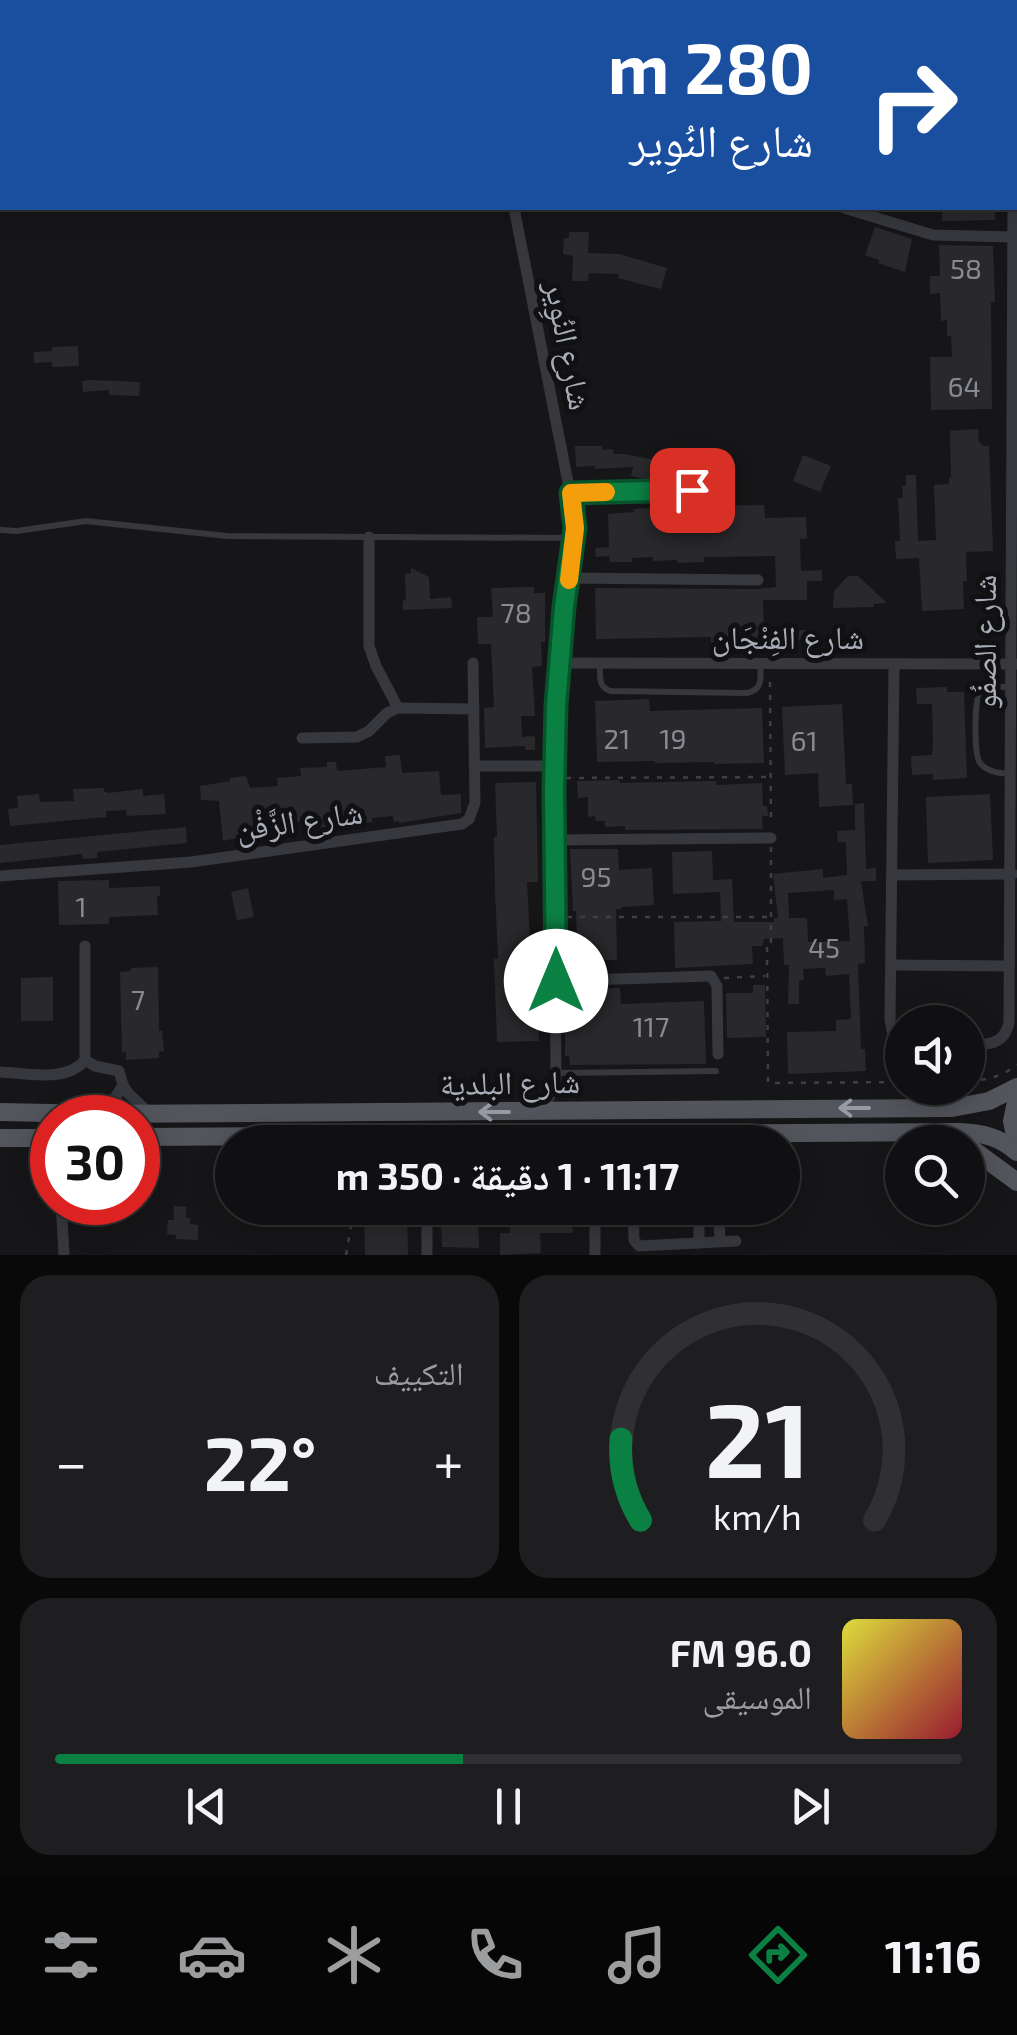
<!DOCTYPE html>
<html lang="ar">
<head>
<meta charset="utf-8">
<style>
	:root { --surface:#101012; --page:#1e1e20; --text:#f1f3f6; --muted:#9c9d9f; --line:#303032; --accent:#0b8043 }
	body { margin:0; font-family:"Exo 2","Noto Naskh Arabic",sans-serif; background:var(--page); color:var(--text); direction:rtl; height:100vh; display:flex; flex-direction:column; font-size:38px; white-space:nowrap }
	* { box-sizing:border-box; margin:0 }
	p { font-size:32px; color:var(--muted) }
	.icon { flex:none; width:55px; height:55px; fill:none; stroke:currentColor; stroke-width:2; stroke-linecap:round; stroke-linejoin:round }
	.map { position:relative; height:1255px; overflow:hidden; direction:ltr }
	.panel { display:flex; flex-direction:column; gap:20px; padding:20px; background:#09090a; flex:1 }
	.panel>* { flex:none }
	.banner { position:absolute; left:0px; top:0px; width:1018px; height:210px; box-shadow:0 5px 25px #0003,0 0 0 2px var(--line); direction:rtl; background:#1a4fa0; color:#fff; overflow:hidden }
	.buttons { position:absolute; left:885px; top:1005px; display:grid; gap:20px }
	.buttons a { display:grid; place-items:center; width:100px; height:100px; border-radius:50%; background:var(--surface); box-shadow:0 5px 25px #0003,0 0 0 2px var(--line); font-size:50px }
	.speed { position:absolute; left:30px; top:1095px; display:flex; gap:20px; font-size:50px; font-weight:700; text-align:center }
	.speed>* { display:grid; place-content:center; width:130px; height:130px; border-radius:50%; background:var(--surface); box-shadow:0 5px 25px #0003,0 0 0 2px var(--line); line-height:1 }
	.speed .limit { border:15px solid #d22; background:#fff; color:#111 }
	.pin { position:absolute; display:grid; place-items:center; width:85px; height:85px; color:#fff; margin:-42px; border-radius:20px; box-shadow:0 5px 15px #0006 }
	.me { position:absolute; width:110px; margin:-55px; rotate:0deg; stroke-linejoin:round; filter:drop-shadow(0 0 8px #0008) }
	.turn { display:flex; align-items:center; gap:35px; height:210px; padding:0 40px; font-size:45px }
	.turn .icon { width:130px; height:130px; stroke-width:2.5 }
	.turn b { display:block; font-size:70px; line-height:85px }
	.big { font-size:75px; font-weight:700; line-height:1.1 }
	.panel .card { flex:1; display:flex; flex-direction:column; justify-content:center; gap:15px; min-width:0; padding:0 35px; border-radius:30px; background:var(--page) }
	.panel .dial { align-items:center; gap:0 }
	.dial svg { height:260px; overflow:visible; fill:none; stroke:var(--line); stroke-width:7; stroke-linecap:round; text-anchor:middle }
	.dial text { fill:var(--text); stroke:none }
	.song { display:flex; align-items:center; gap:30px }
	.cover { width:120px; height:120px; border-radius:15px; background:linear-gradient(135deg,hsl(60 70% 55%),hsl(350 70% 35%)) }
	.played { height:10px; border-radius:5px; background:linear-gradient(90deg,var(--accent) 45%,var(--line) 45%) }
	.keys { display:flex; justify-content:space-around; direction:ltr }
	.heat { display:flex; justify-content:space-between; align-items:center; font-size:55px; direction:ltr }
	.panel .tiles { flex:1; display:grid; gap:20px; grid-template-columns:1fr 1fr }
	.card:last-child { grid-column:span 2 }
	.trip { position:absolute; left:215px; top:1125px; width:585px; height:100px; border-radius:50px; background:var(--surface); box-shadow:0 5px 25px #0003,0 0 0 2px var(--line); font-weight:700; line-height:100px; text-align:center; direction:rtl }
	.dock { display:flex; height:160px; justify-content:space-around; align-items:center; background:#060607; color:var(--muted) }
	.dock .icon { width:70px; height:70px }
	.dock .current { color:var(--accent) }
	.dock b { font-size:45px; color:var(--text) }
	.map>svg:first-child { display:block }
	.building { fill:#29292c; fill-rule:evenodd }
	.lines { fill:none; stroke-linecap:round; stroke-linejoin:round }
	.path { stroke:#3d3f44; stroke-width:2.5; stroke-dasharray:5 8; stroke-linecap:butt }
	.service { stroke:#37383d; stroke-width:6 }
	.minor { stroke:#37383d; stroke-width:11 }
	.primary { stroke:#53555c; stroke-width:18 }
	.oneway { stroke:#979ba6 }
	.route-casing { stroke:#07532c; stroke-width:25 }
	.route { stroke:#0b8043; stroke-width:18 }
	.slow { stroke:#f59e0b; stroke-width:18 }
	.labels { text-anchor:middle; dominant-baseline:central; stroke-width:10; stroke-linejoin:round; paint-order:stroke }
	.number-label { font-size:28px; fill:#888b94 }
	.street-label { font-size:32px; fill:#a8adb8; stroke:#111113 }
</style>
</head>
<body>
<div class="map">
<svg width="1017" height="1255" viewBox="0 0 1017 1255">
	<rect width="100%" height="100%" fill="#161618"/>
	<g class="building">
		<polygon points="942,208 995,208 995,220 942,221"/>
		<polygon points="875,227 912,239 905,272 878,263 879,260 865,255"/>
		<polygon points="569,232 589,232 588,253 619,254 667,268 661,289 618,278 619,274 589,273 588,281 572,281 573,256 563,254 564,238 569,238"/>
		<polygon points="939,245 993,246 995,302 991,302 992,409 931,410 930,357 952,357 951,336 947,336 947,320 941,321 940,293 930,294 930,276 940,276"/>
		<polygon points="78,346 79,366 52,367 52,362 34,363 34,352 52,351 52,347"/>
		<polygon points="91,380 140,382 139,396 109,395 109,390 83,392 82,381"/>
		<polygon points="978,429 979,443 982,443 982,446 989,446 993,551 966,552 967,581 963,581 964,609 922,611 919,558 896,559 895,541 900,541 898,498 903,498 902,486 906,485 906,475 916,475 918,541 936,540 934,485 949,484 949,478 951,478 950,431"/>
		<polygon points="575,446 602,446 602,450 613,449 614,454 625,454 655,460 651,480 631,476 633,467 595,469 595,466 576,467"/>
		<polygon points="803,455 831,466 820,492 793,481"/>
		<polygon points="764,505 765,518 806,517 807,538 800,539 801,571 822,570 822,581 807,581 807,600 763,600 764,630 816,630 816,640 711,643 711,637 596,639 595,588 758,589 776,587 775,556 704,557 704,562 677,563 677,560 653,561 653,557 632,558 632,562 610,562 609,556 596,557 595,548 609,547 608,514 634,512 634,509 647,508 673,508 673,514 712,513 711,506"/>
		<polygon points="411,568 429,577 430,599 451,597 452,608 403,610 403,600 406,601 405,574 411,573"/>
		<polygon points="848,576 858,576 887,603 874,604 874,607 833,608 834,591"/>
		<polygon points="534,587 534,593 545,593 545,642 541,642 542,666 532,667 535,716 521,716 522,737 535,736 535,750 525,750 525,746 485,748 484,708 494,707 491,644 478,644 477,617 493,617 491,588"/>
		<polygon points="947,687 947,692 964,692 967,778 933,780 933,774 912,775 911,756 932,755 933,745 932,704 917,704 916,688"/>
		<polygon points="649,699 650,711 762,708 764,763 714,764 714,762 655,763 655,761 597,762 595,701"/>
		<polygon points="842,704 846,784 852,784 853,805 819,807 818,773 785,775 782,707"/>
		<polygon points="400,755 402,773 439,771 441,795 461,794 461,813 399,823 399,821 394,822 393,816 372,818 372,822 308,829 307,822 281,823 281,832 265,833 266,838 252,839 252,835 223,841 219,801 201,800 200,786 230,781 230,778 246,776 250,788 278,786 277,778 301,776 300,768 327,767 327,762 336,762 337,771 386,767 385,756"/>
		<polygon points="619,780 620,783 716,781 716,785 762,783 763,806 767,806 768,816 762,816 763,829 625,830 625,826 605,827 605,821 596,821 595,816 588,817 588,797 578,798 577,781"/>
		<polygon points="536,782 538,882 527,882 531,958 536,958 539,1041 497,1042 494,959 498,959 495,890 494,837 497,837 495,783"/>
		<polygon points="104,788 104,791 108,793 143,789 143,796 164,794 166,814 127,816 126,810 106,811 106,817 10,826 8,809 18,808 17,796 39,794 40,802 74,801 73,789"/>
		<polygon points="990,794 993,860 928,863 926,797"/>
		<path d="M864,803l2,66 10,-1v13h-15l7,45h-4l1,37 -7,1 3,85h4l1,22 -78,3 -1,-42 49,-1v-11l15,-1 -2,-45 -23,2 -1,-8 -22,1 1,11 -5,1v23h-11l1,-39h-5l-1,-27 -19,1 -2,7h-10l1,18 -78,4 -1,-46 47,-1 -1,-29 -47,2 -1,-42 40,-1 1,29 19,-1 2,43h40v-4h4l-5,-44 50,-5v9l24,-3 -1,-33h-8l-1,-11 18,-1v-26zM834,890v10l13,-1 3,42 -42,1 -1,-24h-18l-1,-25z"/>
		<polygon points="186,827 187,843 97,852 97,858 83,859 82,854 0,863 0,845"/>
		<polygon points="570,849 618,849 619,870 652,868 654,905 621,907 621,909 616,909 617,960 594,960 594,943 577,943 576,911 573,911"/>
		<polygon points="109,880 109,888 160,886 160,896 157,896 158,915 109,917 109,924 59,925 58,881"/>
		<polygon points="248,888 254,917 237,920 231,892"/>
		<polygon points="158,967 159,1031 162,1031 164,1051 159,1052 159,1058 126,1060 126,1052 122,1053 120,972 131,971 131,968"/>
		<polygon points="53,977 53,1021 21,1021 21,978"/>
		<polygon points="753,985 765,985 766,1037 727,1038 726,993 753,993"/>
		<polygon points="620,988 621,1004 704,1001 706,1064 570,1065 569,1056 565,1056 565,1012 582,1011 581,1003 587,1003 586,989"/>
		<polygon points="174,1206 186,1207 186,1218 190,1218 190,1224 198,1225 198,1240 176,1239 176,1235 167,1234 168,1220 174,1220"/>
		<polygon points="364,1208 407,1208 408,1255 365,1255"/>
		<polygon points="527,1208 527,1224 548,1223 547,1218 572,1216 573,1233 540,1233 541,1253 500,1255 500,1233 510,1233 509,1209"/>
		<polygon points="478,1217 479,1248 442,1247 441,1223 454,1223 454,1218"/>
	</g>
	<g class="lines">
		<g class="path">
			<polyline points="770,682 771,824"/>
			<polyline points="566,778 768,777"/>
			<polyline points="771,847 771,944 767,944 768,1083 902,1082"/>
			<polyline points="567,917 769,917"/>
			<polyline points="724,978 765,976"/>
			<path d="M968,1081c19,-1 33,-4 49,-16"/>
			<polyline points="346,1255 354,1208"/>
		</g>
		<g class="service">
			<polyline points="31,2 35,0"/>
			<polyline points="0,11 2,12"/>
			<polyline points="0,530 17,531 86,521 227,536 573,538"/>
			<path d="M600,665c0,11 -2,23 11,26l136,2c16,-3 14,-16 13,-29"/>
			<path d="M1009,774c-10,-1 -22,-2 -29,-11 -6,-8 -6,-62 0,-70 8,-8 21,-6 30,-6"/>
			<polyline points="558,1073 716,1071"/>
		</g>
		<g class="minor">
			<polyline points="294,0 295,2"/>
			<polyline points="315,2 317,0"/>
			<polyline points="1014,2 1014,0"/>
			<polyline points="514,208 575,518 573,549 564,607 557,706 554,790 556,1081 550,1096 537,1109"/>
			<polyline points="844,208 933,235 1013,237"/>
			<polyline points="571,493 693,490"/>
			<polyline points="369,537 369,646 376,666 398,708"/>
			<polyline points="569,578 758,580"/>
			<polyline points="559,663 1017,664"/>
			<polyline points="894,664 890,1020 893,1036 902,1044"/>
			<polyline points="302,738 357,737 369,731 387,713 398,708 474,709"/>
			<polyline points="474,766 555,766"/>
			<polyline points="555,840 771,838"/>
			<polyline points="892,875 1013,874"/>
			<polyline points="0,876 191,862 462,824 469,819 475,803 473,663"/>
			<polyline points="891,965 1009,966"/>
			<polyline points="556,981 711,976 717,986 718,1054"/>
			<path d="M968,1045c19,0 36,0 41,-22l4,-815"/>
			<polyline points="85,1060 95,1066 119,1071 123,1085 128,1093 149,1113"/>
			<path d="M0,1072c26,1 67,11 85,-12v-114"/>
			<polyline points="101,1112 113,1101 123,1085"/>
			<polyline points="61,1202 64,1255"/>
			<polyline points="633,1208 634,1240 639,1246 736,1241"/>
			<polyline points="714,1208 719,1221 720,1241"/>
			<polyline points="595,1213 595,1255"/>
			<polyline points="699,1243 699,1221 702,1208"/>
			<polyline points="427,1255 427,1208"/>
		</g>
		<g class="primary">
			<polyline points="1017,1097 1012,1121 1017,1144"/>
			<polyline points="0,1112 99,1114 952,1108 989,1101 1017,1087"/>
			<path d="M138,1137l822,-5c23,1 39,5 57,20"/>
			<polyline points="0,1138 52,1138"/>
			<polyline points="968,1146 1017,1182"/>
		</g>
	</g>
	<defs><path id="oneway-shaft" d="M-6 0H5M1.5-3L5.5 0L1.5 3" fill="none" stroke-width="1.6" stroke-linecap="round" stroke-linejoin="round" transform="scale(2.5)"/></defs>
	<g class="oneway">
		<use href="#oneway-shaft" transform="translate(854 1108) rotate(180)"/>
		<use href="#oneway-shaft" transform="translate(494 1112) rotate(180)"/>
	</g>
	<g class="lines">
		<defs>
			<polyline id="route" points="556,981 554,790 556,706 564,607 575,528 571,493 692,490"/>
		</defs>
		<use href="#route" class="route-casing"/>
		<use href="#route" class="route"/>
		<polyline class="slow" points="569,580 575,528 571,493 606,492"/>
	</g>
	<g class="labels">
		<g class="number-label">
			<text x="966" y="268">58</text>
			<text x="964" y="386">64</text>
			<text x="516" y="612">78</text>
			<text x="617" y="738">21</text>
			<text x="673" y="738">19</text>
			<text x="804" y="740">61</text>
			<text x="596" y="876">95</text>
			<text x="81" y="906">1</text>
			<text x="824" y="947">45</text>
			<text x="138" y="999">7</text>
			<text x="651" y="1026">117</text>
		</g>
		<g class="street-label">
			<text transform="translate(570 345) rotate(79)">شارع النُوِير</text>
			<text x="788" y="636">شارع الفِنْجَان</text>
			<text transform="translate(983 642) rotate(-90)">شارع الصفُو</text>
			<text transform="translate(299 819) rotate(-8)">شارع الزَّفْن</text>
			<text transform="translate(510 1081) rotate(-1)">شارع البلدية</text>
		</g>
	</g>
</svg>
<div class="buttons">
<a><svg class="icon" aria-label="sound" viewBox="0 0 24 24"><path d="M4 9h4l5-4v14l-5-4H4zM17 9q2 3 0 6"/></svg></a>
<a><svg class="icon" aria-label="search" viewBox="0 0 24 24"><circle cx="10" cy="10" r="6"/><path d="M15 15l6 6"/></svg></a>
</div>
<div class="speed"><div class="limit">30</div></div>
<div class="pin" style="left:692px;top:490px;background:#d93025"><svg class="icon" aria-label="arrive" viewBox="0 0 24 24"><path d="M6 21V4h12l-3 4 3 4H6"/></svg></div>
<svg class="me" style="left:556px;top:981px" viewBox="-20 -20 40 40"><circle r="19" fill="#fff"/><path d="M0-13L10 11 0 6-10 11z" fill="#0b8043"/></svg>
<div class="trip">11:17 · 1 دقيقة · 350 m</div>
<div class="banner">
<div class="turn"><svg class="icon" aria-label="right" viewBox="0 0 24 24"><path d="M7 20v-9h11M14 6l5 5-5 5"/></svg><div><b>280 m</b>شارع النُوِير</div></div>
</div>
</div>
<section class="panel">
<div class="tiles">
<div class="card dial"><svg viewBox="0 0 100 80">
<path d="M14 69A42 42 0 1 1 86 69"/>
<path d="M14 69A42 42 0 0 1 8 44" stroke="#0b8043"/>
<text x="50" y="56" font-size="32" font-weight="700">21</text>
<text x="50" y="72" font-size="11">km/h</text>
</svg></div>
<div class="card"><p>التكييف</p>
<div class="heat"><a>−</a><b class="big">22°</b><a>+</a></div>
</div>
<div class="card">
<div class="song"><i class="cover"></i><div><b>96.0 FM</b><p>الموسيقى</p></div></div>
<div class="played"></div>
<div class="keys"><svg class="icon" aria-label="previous" viewBox="0 0 24 24"><path d="M18 5L8 12l10 7zM5 5v14"/></svg><svg class="icon" aria-label="pause" viewBox="0 0 24 24"><path d="M8 5v14M16 5v14"/></svg><svg class="icon" aria-label="next" viewBox="0 0 24 24"><path d="M6 5l10 7-10 7zM19 5v14"/></svg></div>
</div>
</div>
</section>
<nav class="dock">
<b>11:16</b>
<svg class="icon current" aria-label="directions" viewBox="0 0 24 24"><path d="M12 3l9 9-9 9-9-9zM9 14v-3h6M13 9l2 2-2 2"/></svg>
<svg class="icon" aria-label="music" viewBox="0 0 24 24"><path d="M9 18V5l10-2v13"/><circle cx="6" cy="18" r="3"/><circle cx="16" cy="16" r="3"/></svg>
<svg class="icon" aria-label="phone" viewBox="0 0 24 24"><path d="M5 4h4l2 5-3 2q2 4 5 5l2-3 5 2v4C11 20 4 13 5 4z"/></svg>
<svg class="icon" aria-label="climate" viewBox="0 0 24 24"><path d="M12 3v18M4 7l16 10M4 17L20 7"/></svg>
<svg class="icon" aria-label="car" viewBox="0 0 24 24"><path d="M5 17H2v-5l4-1 3-4h7l3 4 3 1v5h-3M9 17h6M6 11h13"/><circle cx="7" cy="17" r="2"/><circle cx="17" cy="17" r="2"/></svg>
<svg class="icon" aria-label="filters" viewBox="0 0 24 24"><path d="M4 7h16M4 17h16"/><circle cx="9" cy="7" r="2"/><circle cx="15" cy="17" r="2"/></svg>
</nav>
</body>
</html>
